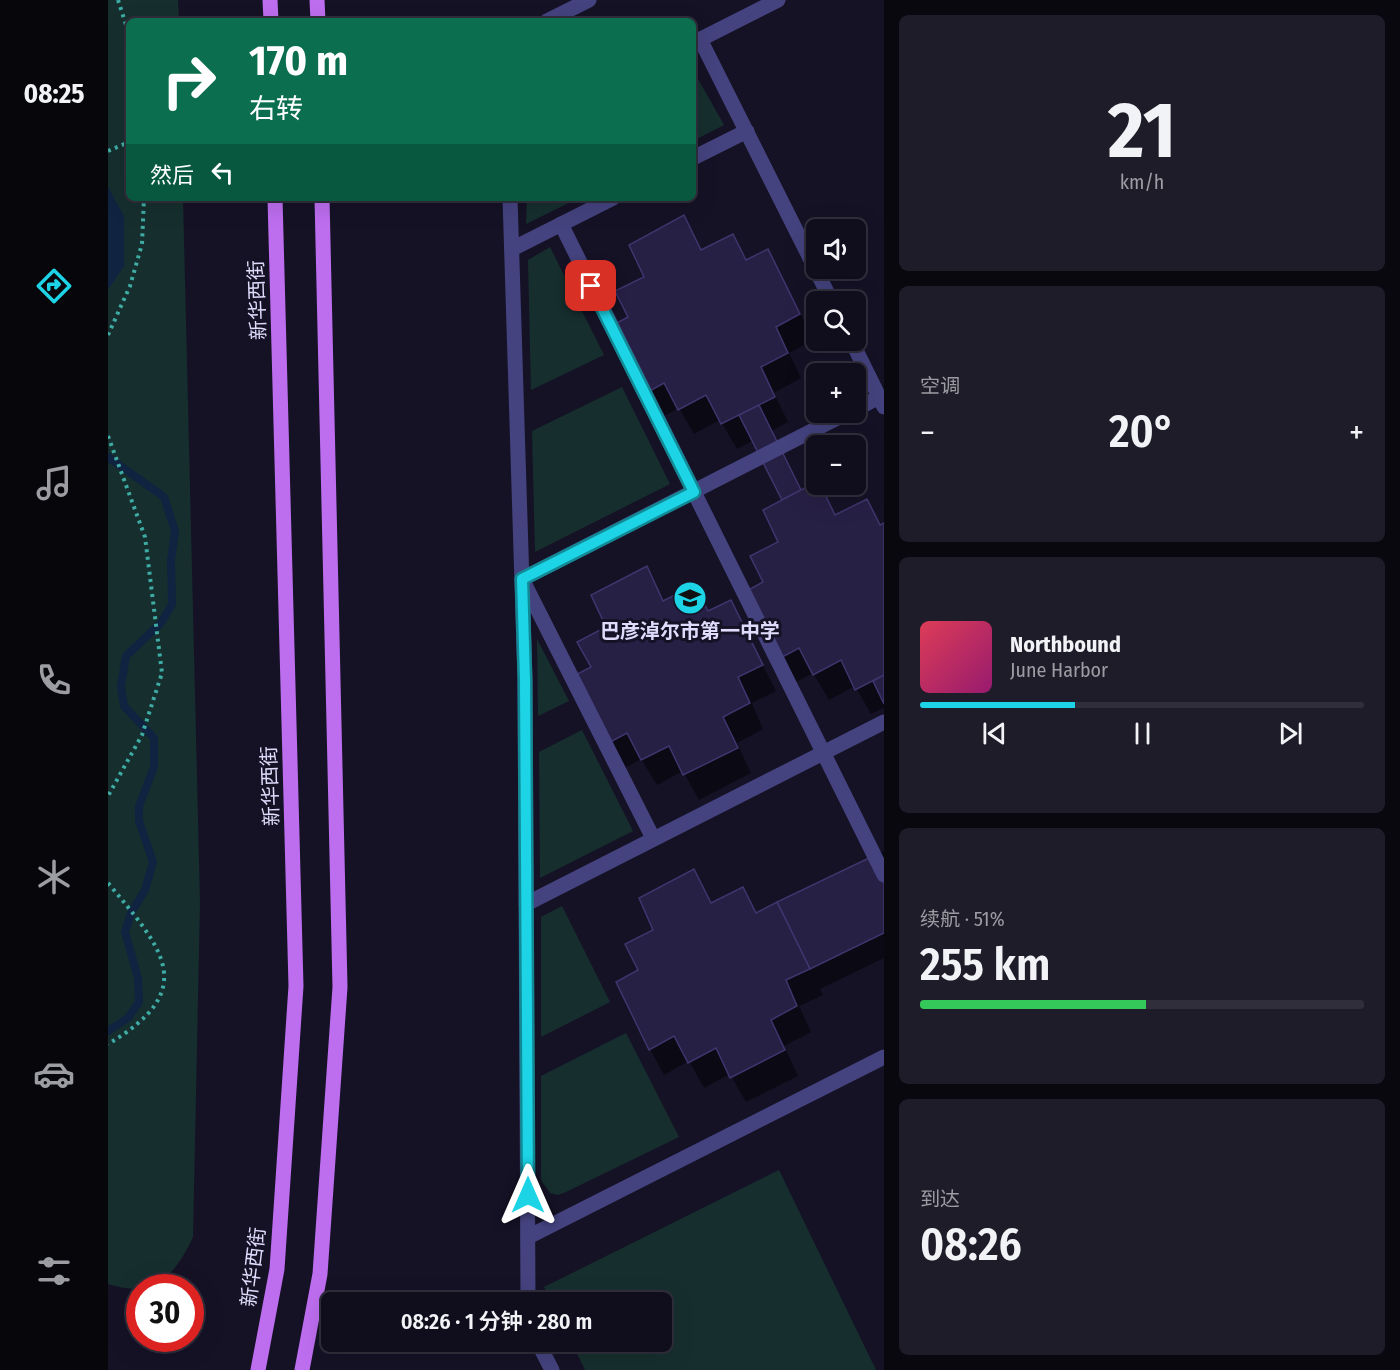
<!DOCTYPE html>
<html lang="zh">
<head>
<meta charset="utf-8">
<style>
	:root { --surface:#100e1c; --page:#1e1c29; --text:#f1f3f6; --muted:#9c9ca3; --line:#302e3b; --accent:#1cd4e6 }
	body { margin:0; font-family:"Fira Sans Condensed","Noto Sans SC",sans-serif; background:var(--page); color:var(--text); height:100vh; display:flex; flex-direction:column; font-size:22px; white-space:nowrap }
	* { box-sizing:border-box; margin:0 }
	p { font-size:20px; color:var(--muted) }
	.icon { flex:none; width:33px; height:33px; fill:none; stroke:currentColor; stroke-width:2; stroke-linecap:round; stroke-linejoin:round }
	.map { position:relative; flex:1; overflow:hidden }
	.details { display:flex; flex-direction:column; gap:15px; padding:15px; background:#09080f; width:516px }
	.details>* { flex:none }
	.top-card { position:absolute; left:18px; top:18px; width:570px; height:183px; border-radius:9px; box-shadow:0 6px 24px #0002,0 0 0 2px var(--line); background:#0b6e4f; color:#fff; overflow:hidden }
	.tools { position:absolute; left:698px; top:219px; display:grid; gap:12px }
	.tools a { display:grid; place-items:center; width:60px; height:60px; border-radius:9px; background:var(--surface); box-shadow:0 6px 24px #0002,0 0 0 2px var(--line); font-size:30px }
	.speed { position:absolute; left:18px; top:1274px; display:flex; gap:12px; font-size:30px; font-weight:700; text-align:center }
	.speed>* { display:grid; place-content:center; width:78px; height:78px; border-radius:50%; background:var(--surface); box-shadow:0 6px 24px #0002,0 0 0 2px var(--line); line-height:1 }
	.speed .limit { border:9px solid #d22; background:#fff; color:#111 }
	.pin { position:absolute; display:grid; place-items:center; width:51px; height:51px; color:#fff; margin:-26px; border-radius:12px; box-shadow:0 3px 9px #0006 }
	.me { position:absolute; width:66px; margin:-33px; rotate:0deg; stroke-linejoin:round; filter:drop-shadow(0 0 4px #0008) }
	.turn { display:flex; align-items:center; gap:21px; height:126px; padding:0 24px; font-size:27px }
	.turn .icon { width:78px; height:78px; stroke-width:2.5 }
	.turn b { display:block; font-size:42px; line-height:51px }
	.then { display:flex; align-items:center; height:57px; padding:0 24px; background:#0003; gap:12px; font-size:22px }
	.big { font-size:45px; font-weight:600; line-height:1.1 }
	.details .widget { flex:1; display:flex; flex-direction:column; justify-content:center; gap:9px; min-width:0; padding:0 21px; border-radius:9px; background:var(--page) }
	.details .dial { align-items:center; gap:0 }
	.dial b { font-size:78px; line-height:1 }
	.song { display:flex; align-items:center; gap:18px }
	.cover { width:72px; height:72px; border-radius:9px; background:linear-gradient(135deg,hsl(350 70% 55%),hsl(320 70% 35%)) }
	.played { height:6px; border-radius:3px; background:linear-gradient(90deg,var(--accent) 35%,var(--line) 35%) }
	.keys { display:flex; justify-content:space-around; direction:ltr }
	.heat { display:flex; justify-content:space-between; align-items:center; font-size:33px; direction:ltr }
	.charge { height:9px; border-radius:4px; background:linear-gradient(90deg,#34c759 51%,var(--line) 0) }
	.trip { position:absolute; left:213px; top:1292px; width:351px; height:60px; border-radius:9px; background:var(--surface); box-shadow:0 6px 24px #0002,0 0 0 2px var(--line); font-weight:600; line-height:60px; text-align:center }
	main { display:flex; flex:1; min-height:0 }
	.dock { display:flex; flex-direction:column; width:108px; justify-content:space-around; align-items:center; background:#06060b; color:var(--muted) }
	.dock .icon { width:42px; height:42px }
	.dock .selected { color:var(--accent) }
	.dock b { font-size:27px; color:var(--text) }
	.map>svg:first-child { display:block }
	.green { fill:#162f2e }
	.water { fill:#102340 }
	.shadow { fill:#0007 }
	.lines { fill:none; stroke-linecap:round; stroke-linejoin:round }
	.stream { stroke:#102340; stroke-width:8 }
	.building { fill:#272045; stroke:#40356e; stroke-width:1.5 }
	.path { stroke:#3eaca4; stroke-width:4; stroke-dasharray:3 4.5; stroke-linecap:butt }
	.minor { stroke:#44437f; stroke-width:15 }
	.major { stroke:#bd6eef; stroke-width:15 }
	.route-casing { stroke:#128a96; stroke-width:15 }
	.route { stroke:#1cd4e6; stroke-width:10 }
	.labels { text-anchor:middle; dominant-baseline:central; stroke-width:6; stroke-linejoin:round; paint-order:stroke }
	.street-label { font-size:20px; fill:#dedbfb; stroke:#151226 }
	.poi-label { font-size:20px; font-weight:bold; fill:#dedbfb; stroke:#151226 }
</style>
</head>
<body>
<main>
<nav class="dock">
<b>08:25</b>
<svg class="icon selected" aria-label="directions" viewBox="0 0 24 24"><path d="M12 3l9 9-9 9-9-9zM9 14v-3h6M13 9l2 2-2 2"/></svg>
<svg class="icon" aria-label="music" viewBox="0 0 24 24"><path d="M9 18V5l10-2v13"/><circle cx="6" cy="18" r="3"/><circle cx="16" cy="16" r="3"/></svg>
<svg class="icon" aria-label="phone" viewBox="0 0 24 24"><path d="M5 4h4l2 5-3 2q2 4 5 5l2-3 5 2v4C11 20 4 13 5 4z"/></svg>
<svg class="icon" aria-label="climate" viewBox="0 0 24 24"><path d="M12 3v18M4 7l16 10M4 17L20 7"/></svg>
<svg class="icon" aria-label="car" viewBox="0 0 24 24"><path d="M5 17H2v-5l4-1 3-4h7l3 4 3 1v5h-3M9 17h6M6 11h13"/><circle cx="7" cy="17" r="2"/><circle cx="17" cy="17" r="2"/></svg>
<svg class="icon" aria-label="filters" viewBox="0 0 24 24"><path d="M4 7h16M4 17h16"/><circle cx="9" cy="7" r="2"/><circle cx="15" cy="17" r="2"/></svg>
</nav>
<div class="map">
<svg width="776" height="1370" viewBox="0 0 776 1370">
	<rect width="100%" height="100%" fill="#151226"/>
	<g class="green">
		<path d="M0,0h70l1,21h-50v177h54l17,704 -7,335c-19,40 -39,62 -85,47z"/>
		<polygon points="585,70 616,125 585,141"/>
		<polygon points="419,198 471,198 418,224"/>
		<polygon points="442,247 496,355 423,390 420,260"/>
		<polygon points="514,387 562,484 427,552 424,431"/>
		<polygon points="429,639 461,701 430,716"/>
		<polygon points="474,730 525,831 432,878 431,752"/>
		<polygon points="454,906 502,1002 433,1037 433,917"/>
		<polygon points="518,1033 571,1137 458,1192 450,1195 442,1193 433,1180 433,1076"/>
		<polygon points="671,1170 768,1370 477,1370 463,1341 554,1341 554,1302 444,1302 436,1287"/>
	</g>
	<polygon class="water" points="0,187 16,216 16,266 0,290"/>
	<g class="shadow">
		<polygon points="576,217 594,251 624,236 639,261 660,251 706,340 681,353 693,378 666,393 680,422 663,431 693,491 711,484 728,516 759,501 773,526 776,525 776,708 763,714 747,686 721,700 705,673 681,686 657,583 672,542 676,500 646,440 629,449 612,420 586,434 571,408 547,421 522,317 538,277"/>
		<polygon points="538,568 556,602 587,587 601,612 622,602 668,691 644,703 655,729 629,743 643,773 591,800 575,771 549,785 533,759 509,772 485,668 500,628"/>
		<polygon points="776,851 776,958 712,989 715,995 691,1006 703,1032 676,1046 690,1076 638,1102 622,1074 596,1088 581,1061 556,1075 542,1049 532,971 547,931 585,871 604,904 649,915"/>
	</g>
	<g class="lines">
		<polyline class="stream" points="0,457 56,497 67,531 63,560 64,604 53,623 18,656 13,686 16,706 46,738 46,767 31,806 31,821 45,862 37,890 23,913 17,932 30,978 31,1002 20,1018 0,1031"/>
	</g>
	<g class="building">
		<polygon points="576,215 593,250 625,234 638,260 660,249 692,314 668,327 680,353 653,367 667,397 613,424 598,395 570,410 556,383 531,397 498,329 520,317 507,291 536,277 521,245"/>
		<polygon points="651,405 693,490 674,500 631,415"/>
		<polygon points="708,482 708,484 712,484 727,515 759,499 772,525 776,523 776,675 747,690 733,660 705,675 691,648 665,662 633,594 655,582 642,556 670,542 655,510"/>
		<polygon points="539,566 555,601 587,585 600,611 623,600 655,665 630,677 642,703 615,717 630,748 575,775 561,746 533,760 519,733 493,747 460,679 483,667 469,642 498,627 483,595"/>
		<polygon points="776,675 776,704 765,681"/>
		<polygon points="763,857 776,884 776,933 702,969 669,902"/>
		<polygon points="586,869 603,903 635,887 648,913 669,902 702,969 678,980 689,1006 663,1020 677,1050 622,1078 608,1048 580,1063 566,1036 541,1050 508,982 530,970 517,944 545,930 531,898"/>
	</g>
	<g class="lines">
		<g class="path">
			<polyline points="10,0 21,34"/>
			<polyline points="0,151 21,142"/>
			<polyline points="0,335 22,286 34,244 36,198"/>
			<polyline points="0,436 37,537 54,673 34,735 0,796"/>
			<path d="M0,883c53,64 94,106 0,161"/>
		</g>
		<g class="minor">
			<polyline points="439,21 481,0"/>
			<polyline points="592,39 724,302"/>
			<polyline points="585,43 670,0"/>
			<polyline points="585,158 639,131"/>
			<polyline points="402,198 417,680 420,1302"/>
			<polyline points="453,224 776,875"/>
			<polyline points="404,249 505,198"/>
			<polyline points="743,340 776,407"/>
			<polyline points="747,410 771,397"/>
			<polyline points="545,838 414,579 741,412"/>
			<polyline points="418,904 776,722"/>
			<polyline points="420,1237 776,1057"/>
			<polyline points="429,1341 444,1370"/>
		</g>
		<g class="major">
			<polyline points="162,0 163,21"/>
			<polyline points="209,0 210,21"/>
			<polyline points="150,1370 169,1269 188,986 167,198"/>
			<polyline points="194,1370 212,1274 232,987 214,198"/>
		</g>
	</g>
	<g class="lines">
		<defs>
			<polyline id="route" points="420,1195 417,680 414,579 586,492 483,286"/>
		</defs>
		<use href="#route" class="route-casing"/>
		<use href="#route" class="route"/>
	</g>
	<defs>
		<symbol id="school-disc" viewBox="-11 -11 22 22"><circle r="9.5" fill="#1cd4e6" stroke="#151226"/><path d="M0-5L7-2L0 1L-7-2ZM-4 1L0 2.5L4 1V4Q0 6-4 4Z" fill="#111"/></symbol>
	</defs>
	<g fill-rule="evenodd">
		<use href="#school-disc" x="563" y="579" width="38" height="38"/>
	</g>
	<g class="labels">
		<g class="street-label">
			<text transform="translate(149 300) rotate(-92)">新华西街</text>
			<text transform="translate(162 786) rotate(-92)">新华西街</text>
			<text transform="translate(145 1267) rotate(-83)">新华西街</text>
		</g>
		<g class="poi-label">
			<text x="582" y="631">巴彦淖尔市第一中学</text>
		</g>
	</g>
</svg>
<div class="tools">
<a><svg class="icon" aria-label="sound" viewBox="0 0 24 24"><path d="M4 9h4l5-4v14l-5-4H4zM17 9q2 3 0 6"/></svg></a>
<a><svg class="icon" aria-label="search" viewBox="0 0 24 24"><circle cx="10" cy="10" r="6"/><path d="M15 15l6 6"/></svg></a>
<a>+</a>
<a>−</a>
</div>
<div class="speed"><div class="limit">30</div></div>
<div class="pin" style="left:483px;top:286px;background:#d93025"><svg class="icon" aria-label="arrive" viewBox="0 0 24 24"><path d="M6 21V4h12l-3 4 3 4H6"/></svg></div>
<svg class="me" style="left:420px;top:1195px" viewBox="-20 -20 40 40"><path d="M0-17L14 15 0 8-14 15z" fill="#1cd4e6" stroke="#fff" stroke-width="4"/></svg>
<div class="trip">08:26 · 1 分钟 · 280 m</div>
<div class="top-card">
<div class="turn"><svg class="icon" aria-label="right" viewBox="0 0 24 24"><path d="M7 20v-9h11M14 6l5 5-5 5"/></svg><div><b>170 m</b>右转</div></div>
<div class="then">然后<svg class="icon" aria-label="left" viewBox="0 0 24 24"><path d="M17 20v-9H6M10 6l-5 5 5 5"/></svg></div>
</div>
</div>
<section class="details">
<div class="widget dial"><b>21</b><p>km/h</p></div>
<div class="widget"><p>空调</p>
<div class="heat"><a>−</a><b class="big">20°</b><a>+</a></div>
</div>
<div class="widget">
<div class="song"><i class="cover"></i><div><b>Northbound</b><p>June Harbor</p></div></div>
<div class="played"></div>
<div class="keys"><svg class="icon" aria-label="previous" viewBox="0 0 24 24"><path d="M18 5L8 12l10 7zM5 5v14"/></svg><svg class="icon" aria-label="pause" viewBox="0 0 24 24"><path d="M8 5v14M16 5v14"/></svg><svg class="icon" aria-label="next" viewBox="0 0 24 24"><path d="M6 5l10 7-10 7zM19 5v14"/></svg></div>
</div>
<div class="widget"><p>续航 · 51%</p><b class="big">255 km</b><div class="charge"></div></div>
<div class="widget"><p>到达</p><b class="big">08:26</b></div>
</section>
</main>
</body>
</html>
